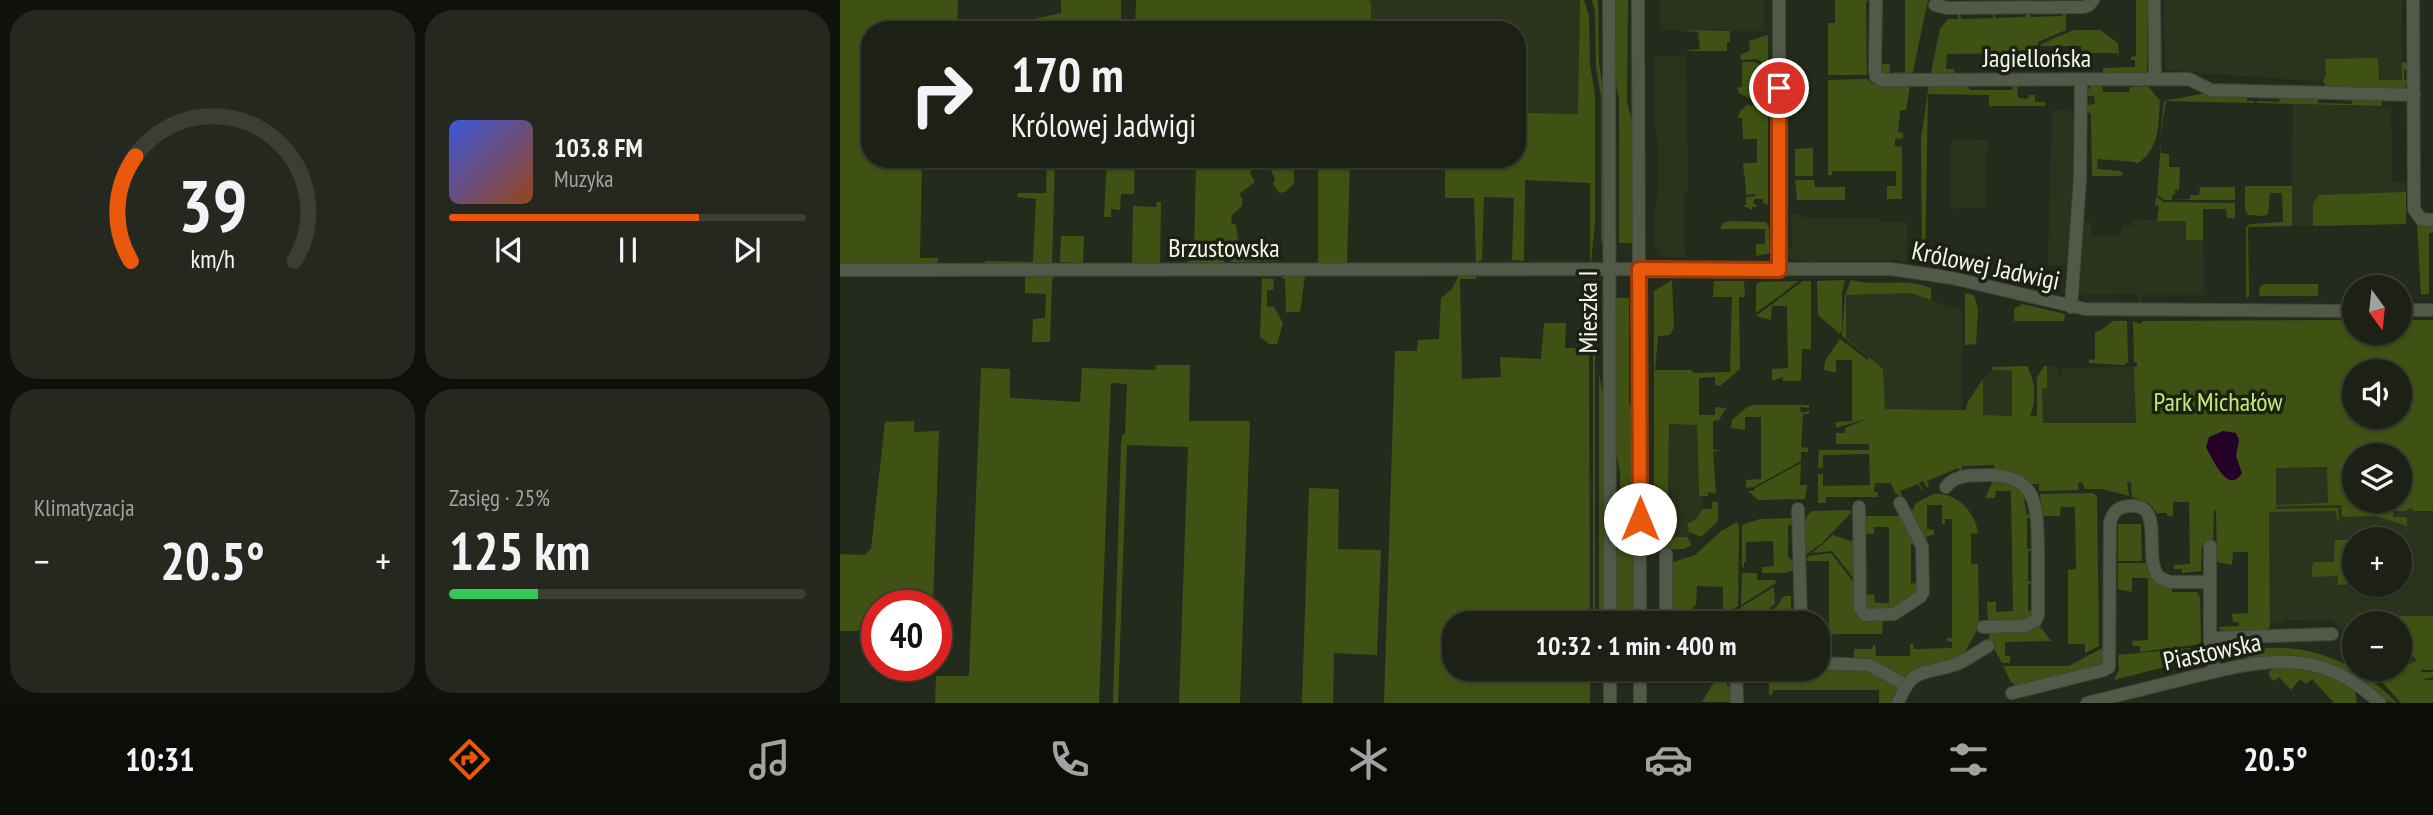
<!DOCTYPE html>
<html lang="pl">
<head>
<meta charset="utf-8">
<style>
	:root { --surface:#1c2015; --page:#25281e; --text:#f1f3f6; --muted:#a0a3a0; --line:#3a3e34; --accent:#ea580c }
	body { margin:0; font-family:"PT Sans Narrow",sans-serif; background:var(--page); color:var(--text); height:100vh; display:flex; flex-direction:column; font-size:26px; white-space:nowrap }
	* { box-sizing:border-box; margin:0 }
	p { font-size:23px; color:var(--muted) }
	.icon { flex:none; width:38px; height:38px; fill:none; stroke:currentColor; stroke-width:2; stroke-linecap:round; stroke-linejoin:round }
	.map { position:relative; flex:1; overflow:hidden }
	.side { display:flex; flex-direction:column; gap:10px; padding:10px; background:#0f120c; width:840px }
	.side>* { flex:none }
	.banner { position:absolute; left:21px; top:21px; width:665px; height:147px; border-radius:28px; box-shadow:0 2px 5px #0004,0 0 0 2px var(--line); background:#1c2015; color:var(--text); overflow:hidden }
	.needle { width:46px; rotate:165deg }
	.tools { position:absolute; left:1502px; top:275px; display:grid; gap:14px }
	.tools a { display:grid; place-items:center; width:70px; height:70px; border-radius:50%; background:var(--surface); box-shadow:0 2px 5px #0004,0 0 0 2px var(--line); font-size:35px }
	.speed { position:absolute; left:21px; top:590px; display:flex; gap:14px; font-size:35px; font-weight:700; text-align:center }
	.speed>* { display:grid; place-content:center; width:91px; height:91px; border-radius:50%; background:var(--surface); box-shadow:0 2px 5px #0004,0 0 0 2px var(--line); line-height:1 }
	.speed .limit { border:10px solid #d22; background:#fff; color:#111 }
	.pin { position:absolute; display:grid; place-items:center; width:60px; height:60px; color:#fff; margin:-30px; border:4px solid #fff; border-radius:50%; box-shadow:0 2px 7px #0007 }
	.me { position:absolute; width:77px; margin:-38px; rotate:0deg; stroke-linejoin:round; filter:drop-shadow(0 0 5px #0008) }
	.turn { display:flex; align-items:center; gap:24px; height:147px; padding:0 35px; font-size:32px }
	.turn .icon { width:91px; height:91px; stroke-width:2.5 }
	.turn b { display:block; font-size:49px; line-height:60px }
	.big { font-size:52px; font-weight:800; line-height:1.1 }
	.side .widget { flex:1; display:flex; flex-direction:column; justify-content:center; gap:10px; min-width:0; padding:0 24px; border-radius:28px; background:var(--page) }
	.side .dial { align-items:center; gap:0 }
	.dial svg { height:182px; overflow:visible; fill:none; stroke:var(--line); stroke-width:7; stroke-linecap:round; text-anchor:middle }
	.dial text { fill:var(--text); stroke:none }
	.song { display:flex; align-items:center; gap:21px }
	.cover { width:84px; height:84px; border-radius:10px; background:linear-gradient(135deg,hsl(230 70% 55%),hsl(20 70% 35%)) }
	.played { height:7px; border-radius:4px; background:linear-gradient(90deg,var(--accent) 70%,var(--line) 70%) }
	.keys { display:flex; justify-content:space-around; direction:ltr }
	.heat { display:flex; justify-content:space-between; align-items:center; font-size:38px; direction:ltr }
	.charge { height:10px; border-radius:5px; background:linear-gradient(90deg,#34c759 25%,var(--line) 0) }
	.side .tiles { flex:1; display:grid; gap:10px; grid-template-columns:repeat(2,1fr) }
	.trip { position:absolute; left:602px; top:611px; width:388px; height:70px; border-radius:28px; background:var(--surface); box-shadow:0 2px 5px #0004,0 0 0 2px var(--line); font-weight:800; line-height:70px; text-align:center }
	.menu { display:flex; height:112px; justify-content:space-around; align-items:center; background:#0b0d08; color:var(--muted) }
	.menu .icon { width:49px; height:49px }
	.menu .on { color:var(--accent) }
	.menu b { font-size:32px; color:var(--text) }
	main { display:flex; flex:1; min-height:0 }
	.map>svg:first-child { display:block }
	.built { fill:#2b331d; fill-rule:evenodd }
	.green { fill:#3f5214; fill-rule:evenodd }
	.water { fill:#250028 }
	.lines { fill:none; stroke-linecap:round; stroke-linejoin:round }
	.minor-casing { stroke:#404638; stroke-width:14 }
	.minor { stroke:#525948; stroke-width:12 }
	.route-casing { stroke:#983908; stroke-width:18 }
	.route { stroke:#ea580c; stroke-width:12 }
	.labels { text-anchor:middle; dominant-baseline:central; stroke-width:7; stroke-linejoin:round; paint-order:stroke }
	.street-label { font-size:26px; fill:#f1f5eb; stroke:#1c2113 }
	.park-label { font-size:26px; fill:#c2e978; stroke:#1c2113 }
</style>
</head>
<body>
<main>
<section class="side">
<div class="tiles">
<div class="widget dial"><svg viewBox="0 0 100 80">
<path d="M14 69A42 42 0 1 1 86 69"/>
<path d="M14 69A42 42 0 0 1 16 23" stroke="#ea580c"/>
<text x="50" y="56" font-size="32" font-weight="700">39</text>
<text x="50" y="72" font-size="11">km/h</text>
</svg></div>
<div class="widget">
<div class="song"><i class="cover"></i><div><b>103.8 FM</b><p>Muzyka</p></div></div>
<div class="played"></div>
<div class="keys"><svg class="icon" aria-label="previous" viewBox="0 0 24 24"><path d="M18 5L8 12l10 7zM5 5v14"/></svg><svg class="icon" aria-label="pause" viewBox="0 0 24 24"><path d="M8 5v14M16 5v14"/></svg><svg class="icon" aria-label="next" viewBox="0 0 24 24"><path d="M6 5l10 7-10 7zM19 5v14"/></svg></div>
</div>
<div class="widget"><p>Klimatyzacja</p>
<div class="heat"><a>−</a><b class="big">20.5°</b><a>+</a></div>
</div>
<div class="widget"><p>Zasięg · 25%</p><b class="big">125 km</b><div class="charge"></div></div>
</div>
</section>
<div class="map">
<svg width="1593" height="703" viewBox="0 0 1593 703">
	<rect width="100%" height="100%" fill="#252b1c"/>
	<g class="built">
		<polygon points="515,0 741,0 743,139 677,137 677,30 514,30"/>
		<polygon points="820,0 924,0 925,31 821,30"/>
		<polygon points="1324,0 1562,0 1562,80 1472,81 1325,70"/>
		<polygon points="846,56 848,191 844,192 845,257 821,257 814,243 813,222 818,188 818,142 814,124 815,57"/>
		<polygon points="1453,104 1551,107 1552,182 1565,182 1566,224 1452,226"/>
		<polygon points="1212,110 1231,111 1238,118 1230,265 1208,265"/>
		<polygon points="1148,140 1148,151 1145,152 1145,208 1111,209 1111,141"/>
		<polygon points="951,214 957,214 965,218 1040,218 1041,222 1067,222 1067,264 1058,260 983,260 971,264 967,260 956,260 947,256 944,247 952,246"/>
		<polygon points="1293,219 1347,221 1347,240 1363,240 1364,295 1303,295 1302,301 1299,305 1298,294 1234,295 1242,221 1251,222 1251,235 1280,235 1282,225 1292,226"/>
		<polygon points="1071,293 1122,311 1122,409 1044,410 1043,369 1006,338 1006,295"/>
		<polygon points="1207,366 1217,366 1217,375 1222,375 1222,368 1297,367 1296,423 1202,423 1202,389 1207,388"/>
		<polygon points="1172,369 1173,416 1143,415 1143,379 1153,370"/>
		<polygon points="828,424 857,425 858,489 859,496 863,496 863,513 861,524 847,537 829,537"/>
		<path d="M1593,462v195l-31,10 -3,-3v-41h-45v16l-6,-2 -16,-18 -48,1v3h-13l-3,-158 86,-2v37h45zM1514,539h45v45h-45z"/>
	</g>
	<g class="green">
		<polygon points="0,0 118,0 117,30 30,30 30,159 82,159 80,258 98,258 97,265 0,266"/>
		<polygon points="221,0 281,0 281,30 181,30 181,22 221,13"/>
		<polygon points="296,0 529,0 531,3 531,30 295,30"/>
		<polygon points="740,0 744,0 749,16 750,65 755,95 755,222 751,263 746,262 750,262 750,183 685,180 684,261 672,260 674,198 644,197 642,260 636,262 634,198 605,198 605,159 677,159 677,113 738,114"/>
		<polygon points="752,0 758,0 758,3 759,63 764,96 764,243 761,241 761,96 756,68 755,12"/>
		<polygon points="774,0 788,0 787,103 792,120 794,243 779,243 779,98 774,75"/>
		<polygon points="995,0 1029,0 1026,2 1027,75 988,75 988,23 995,23"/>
		<polygon points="1065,0 1088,0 1072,76 1052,78 1041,73 1039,64 1050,64 1050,73 1065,72"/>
		<polygon points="1296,0 1307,0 1307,74 1263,77 1263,68 1295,67 1295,60 1291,60 1291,57 1296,56"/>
		<polygon points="1118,11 1120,11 1121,19 1153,18 1154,11 1156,18 1185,17 1186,11 1188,11 1191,17 1221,16 1226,11 1226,30 1198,42 1198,46 1193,46 1193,57 1190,57 1190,53 1107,54 1106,69 1114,69 1114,78 1090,77 1100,29 1108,19 1118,19"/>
		<polygon points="839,30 890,31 890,42 887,42 887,51 842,51 860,49 858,32"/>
		<polygon points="1234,30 1260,30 1278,43 1279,57 1277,53 1245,53 1245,57 1242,57 1241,46 1201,46 1201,44"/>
		<polygon points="928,35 928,65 916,59 901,60 900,55 910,50 909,41"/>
		<polygon points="1538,58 1539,80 1562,80 1562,62 1569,63 1571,70 1564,70 1564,80 1569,80 1564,89 1486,87 1483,81 1486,74 1485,59"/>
		<polygon points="902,62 915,62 928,68 928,97 910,99 899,93 897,88 902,87"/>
		<polygon points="1027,79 1032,84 1066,83 1070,86 1066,110 1061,110 1060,112 1058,132 1063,133 1063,138 1055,139 1055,146 1062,147 1062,199 1047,199 1047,186 1056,186 1056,171 992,171 992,175 988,175 988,80"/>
		<polygon points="1173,83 1177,83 1178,98 1188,99 1189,95 1195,95 1195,102 1205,102 1205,106 1149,106 1149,95 1088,94 1085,261 1109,262 1108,268 1085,263 1082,260 1081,139 1089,84 1129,84 1129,90 1172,90"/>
		<path d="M1251,86h11l1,6h26l1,-5 18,-1 12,15c-2,24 0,50 -24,63l-1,-2 -37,-3 -1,10 24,2 2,3 -2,2h-29l-1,-62 -4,-3v-6l8,-1 -1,-8h-6v-6z"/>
		<polygon points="1366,93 1407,96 1407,101 1414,101 1414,103 1326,101 1320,137 1324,101"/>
		<polygon points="1440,97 1478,98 1478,103 1512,104 1512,99 1542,100 1542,106 1417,103 1417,101 1439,102"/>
		<polygon points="907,105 928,107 928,205 923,203 923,199 914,199 914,203 918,207 912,207 912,210 902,205 906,205 906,197 916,196 915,194 906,195 905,177 904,176 903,163 917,163 917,139 903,139 902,118 898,118 900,111"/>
		<polygon points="1321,142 1321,153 1329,154 1329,167 1340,167 1339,190 1335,190 1335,194 1332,194 1332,200 1325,200 1317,195"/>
		<polygon points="973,148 973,176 955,176 955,149"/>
		<polygon points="207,159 215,159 212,265 145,266 145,261 193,262 196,199 177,197 178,193 206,193"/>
		<polygon points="267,159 295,159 294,194 281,194 280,210 271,209 271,217 264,217"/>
		<path d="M356,159c18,0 44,-5 56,8l-2,6 5,9 -16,12 3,4v8l-10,9 -1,8 5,2 3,22 14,2v9l16,-4 12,7 -50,1v-9l-6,-1 -1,12 -36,-1 -1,-2 7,-1z"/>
		<polygon points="414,159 454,159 454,184 445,192 439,193 433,184 435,179 430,168"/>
		<polygon points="478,159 510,159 507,264 478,264"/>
		<polygon points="955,180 974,180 975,187 1005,187 1005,200 957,200"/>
		<polygon points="1405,186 1452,186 1452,226 1408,227 1409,296 1406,298 1406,227 1410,224 1443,222 1442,193 1430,193 1428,214 1424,216 1408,215 1405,210"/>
		<polygon points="1360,187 1395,187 1395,200 1335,200 1350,199 1350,195 1359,195"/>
		<polygon points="1566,192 1566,224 1473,226 1473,204 1479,195"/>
		<polygon points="1316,197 1324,202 1395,203 1395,218 1387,218 1386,209 1363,209 1363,240 1346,240 1346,221 1317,221 1319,206 1315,205"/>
		<polygon points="317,202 321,202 320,263 317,265 292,265 293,206 316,207"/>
		<polygon points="889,221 926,222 929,227 930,253 916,256 916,244 925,244 925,229 880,229 883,223"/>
		<polygon points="1577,223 1593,223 1593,233 1589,233 1589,294 1581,295"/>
		<polygon points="221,236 244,236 243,263 220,262"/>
		<polygon points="188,275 212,275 214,278 212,279 210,342 192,342 193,319 205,318 206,294 185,293 185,278"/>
		<polygon points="619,275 636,276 636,279 620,279 622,379 661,377 660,357 701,359 704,323 726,323 725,348 749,348 750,623 614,623 614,668 750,669 750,703 544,703 555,351 577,351 578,340 599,339 601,298 612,289"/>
		<polygon points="444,276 465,276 460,312 446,312 445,279 441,278"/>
		<polygon points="422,278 434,279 433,290 427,290 427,306 434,307 443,323 437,344 429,344 420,337"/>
		<polygon points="832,280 834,328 830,335 818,336 815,370 852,370 853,373 890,372 892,297 873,297 874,281 904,281 905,297 899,297 900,369 880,386 875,385 875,377 859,378 859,415 875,415 875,407 886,408 879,420 873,421 873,450 881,450 873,452 876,494 868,492 868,496 859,496 857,425 829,424 828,506 837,507 837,511 828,511 829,537 847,537 852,545 844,549 814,550 814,291"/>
		<polygon points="1005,280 1002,294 1002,331 1000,334 978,315 977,281"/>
		<path d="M1011,280c26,7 55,-3 80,8v12l-20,-7 -65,2v43l37,31 2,40 81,1 1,-7 16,-24v36l29,1v-46h-20l1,-3 34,-1c8,14 10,35 3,50h7v-39l7,-11h3v22l-5,1 1,34h93l-2,-56h3v-4l-3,-1 -1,-41 7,3 3,-3 211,-1v12h45v-12h34v191h-20l-1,-3 -5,1 -1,2h-13v6h14v9l-31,-10 -34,1 -1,-12 -65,1 1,3 61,-1 1,13h-2l-1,-10 -67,1 1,115 -3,3 -44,2 -5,-5 21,-1v-4h-6l-1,-8 16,-1v-61h-15l-1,13 -15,-3 -1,-51 -2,-1 -1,36h-11l-1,25 -19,2v-4h-8v-4l16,-1 -1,-62h-16v14h-6v-3h-10l-8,-10 -17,-6 -1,-15h-4l2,14 -27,-7h-17l-3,-7 -4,1 1,7 -40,1v-7h-10l-35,-13v-6l-28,1h-4v7l-4,-5 -31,13 2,6 -2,1 -4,-7 -4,2 3,6 -1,1 -3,-6 -18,7 3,7 -8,-5 -4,-10h-16l-1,9h4v5h-52v6h-8v-29h5v12l47,-1 -1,-31 -46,1v13h-5l1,-18h50v-6h-33v-11h9v-5l24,-10 -33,10v-6l16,-1v-61h-16v13l-12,-3 1,-9 15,-22 29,22 -1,-4 -26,-21 3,-41zM1514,371h45v45h-45zM1514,455h45v45h-45zM1487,467l1,36 -52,2v-37z"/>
		<polygon points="959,281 916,313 916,285 919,282"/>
		<polygon points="963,281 971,281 971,349 962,349 961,381 943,381 943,377 932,381 932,369 948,368 947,306 932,306 931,320 916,316"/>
		<polygon points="1424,284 1478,284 1478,296 1419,296 1420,287"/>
		<polygon points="1125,293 1134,295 1138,309 1136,344 1125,345"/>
		<polygon points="775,298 789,298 789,402 794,422 795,516 792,521 783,521 781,518 780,473 775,446"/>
		<polygon points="804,298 808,298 809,549 805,544"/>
		<polygon points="1182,304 1225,314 1224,321 1174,321 1174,309"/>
		<polygon points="758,314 755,344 755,623 753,623 753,350"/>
		<polygon points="1273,321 1287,321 1288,362 1284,365 1249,363 1249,360 1255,359 1255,332 1261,330"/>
		<polygon points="316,365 350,365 349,421 409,421 410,424 400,703 339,703 348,447 287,445 278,703 273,703 281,445 282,435 285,434 287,384 271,383 259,703 95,703 96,676 129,676 141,368 170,369 170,398 240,402 242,368 315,370"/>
		<polygon points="759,375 764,397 765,623 759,623"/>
		<polygon points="969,405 969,408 960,407 961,413 969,411 969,414 963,414 961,447 968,448 968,452 961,452 961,461 914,487 906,488 906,480 921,479 921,417 905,417 905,430 891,428 892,420 906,408 912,405"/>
		<polygon points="74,421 74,432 99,431 93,605 37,606 37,631 0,631 0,554 24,555 31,549 45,422"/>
		<polygon points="961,463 960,485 967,485 965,499 918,500 908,491 914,491 915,488"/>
		<path d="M1153,481c16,1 25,5 34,18l-3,1 3,15h7v3h-7v31h7v2h-6v30h7l-1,2 -6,1v27h7l-5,10 -42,1 -1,-20h9v10l17,-1 -2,-120h-15l-1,7h-10z"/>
		<polygon points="469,488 499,489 498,549 541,550 537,655 494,653 493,703 462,703"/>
		<polygon points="1252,493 1257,496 1259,646 1245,653 1245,644 1228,644 1228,570 1236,569 1235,507 1221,507 1220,516 1203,516 1200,494"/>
		<path d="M1093,494c23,-2 42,17 45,39l-7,1v30h7l1,62 -17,32 -53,17 -9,1 -50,-16v-2h4v-9h18l1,-4h2l1,11h34v-12h3l1,5 38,-1v-6l-5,-1v-3h5v-119h-7v5h-3v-19h-15v24l7,1v4l-10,4 -13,-25 5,-10z"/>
		<polygon points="872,502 878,502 878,521 861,537 849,532 847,524 855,520 863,509 872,509"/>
		<path d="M1008,510l4,2 -31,32 -17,12c0,-15 -5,-36 8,-45z"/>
		<polygon points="1023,516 1063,516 1079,544 1071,544 1071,583 1079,584 1078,592 1053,611 1027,611 1023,595 1034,594 1035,603 1049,603 1049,527 1034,527 1034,534 1023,534"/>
		<polygon points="953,518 955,525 948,525 948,557 954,562 954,570 945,573 922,573 922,567 934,566 933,541 906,542 906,562 904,562 904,567 902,567 902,525 920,519"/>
		<polygon points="897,522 899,527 898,606 884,615 872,615 872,612 883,611 883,587 857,586 856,606 853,606 853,614 869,614 869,623 836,623 831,613 831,568 833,562 855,555 881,531"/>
		<polygon points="1278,524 1301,524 1302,561 1278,561"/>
		<polygon points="775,527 794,528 795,623 775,623"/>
		<polygon points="993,535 1014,542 1015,580 992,551 972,553"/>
		<polygon points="1514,539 1514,584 1498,585 1498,576 1472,577 1472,567 1474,562 1494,562 1495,540 1518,539"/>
		<polygon points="991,553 1015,584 1015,605 1043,619 1042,634 993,634 992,638 989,638 989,561 966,561 969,556"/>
		<polygon points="1278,563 1308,563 1332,586 1332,592 1357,592 1360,597 1361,644 1300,652 1300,646 1293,646 1292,641 1308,640 1308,578 1292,578 1292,592 1278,589"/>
		<polygon points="902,573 917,573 917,580 935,580 936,583 901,605"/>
		<polygon points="934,587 935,604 909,623 900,623 901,607"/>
		<polygon points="944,596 951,596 951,623 915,623 937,606"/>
		<polygon points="1552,616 1593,616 1593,670 1581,670 1581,672 1593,672 1593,677 1581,680 1593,680 1593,703 1561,703 1544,684 1522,669 1559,668 1559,664 1562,667 1577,661 1568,650 1573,644 1559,630 1559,623 1552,622"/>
		<polygon points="1199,625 1211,641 1165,642 1165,656 1170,656 1170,663 1162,663 1149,640 1150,631"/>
		<polygon points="1268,645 1265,665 1176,686 1171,682 1163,666 1229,666"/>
		<polygon points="1361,647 1361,649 1367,648 1368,656 1274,680 1279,670 1278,655"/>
		<path d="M1427,648c51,-3 95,19 130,55 -16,0 -27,-17 -41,-25 -33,-21 -73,-25 -111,-19l-1,-6z"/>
		<polygon points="1453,666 1484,674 1515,690 1517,703 1494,703 1472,679 1466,684 1460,679 1451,690 1439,677 1434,681 1430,678 1429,672 1434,668"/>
		<polygon points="1026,668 1058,687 1058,693 1055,703 1039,703 1039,690 933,690 932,695 929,695 929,669"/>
		<polygon points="882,669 887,669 887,686 893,686 893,702 862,702"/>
	</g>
	<path class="water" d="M1383,431l13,2 3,7 -3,16 6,17c-14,23 -30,-15 -36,-26l3,-10z"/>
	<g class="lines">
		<defs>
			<g id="minor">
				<polyline points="769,0 770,623"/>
				<polyline points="798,0 800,623"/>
				<polyline points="939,0 939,270"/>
				<polyline points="1036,0 1035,70 1036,77 1042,80 1349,79 1371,90 1574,95"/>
				<polyline points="1314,0 1315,79"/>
				<polyline points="1573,0 1574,209 1581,219 1593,220"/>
				<polyline points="1095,5 1107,8 1244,7 1249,5 1253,0"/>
				<polyline points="0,270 1051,269 1112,278 1245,309 1514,311"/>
				<polyline points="1231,307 1240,179 1241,80"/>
				<polyline points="1559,310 1593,310"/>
				<path d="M1106,487c9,-13 25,-11 39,-12 54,-1 52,32 53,75 0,22 0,43 0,65l-2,5 -11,6 -42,1"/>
				<polyline points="1019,507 1020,608 1025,615 1054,614 1080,597 1083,592 1082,546 1060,503"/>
				<polyline points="958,509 961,623"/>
				<path d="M770,512c5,10 9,16 22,14l8,-7"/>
				<polyline points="1370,546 1370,644 1374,672"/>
				<polyline points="826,554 826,608 829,623"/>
				<polyline points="1370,638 1492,634"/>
				<polyline points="978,663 1029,665 1066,685"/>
				<polyline points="770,668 770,703"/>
				<polyline points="800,668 800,703"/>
				<polyline points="896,668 897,703"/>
				<path d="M1172,693l92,-23 5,-3 1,-144c2,-8 5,-14 13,-16 46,-11 18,50 36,70l11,5h40"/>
				<path d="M1058,703c14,-36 23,-28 56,-38 12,-4 23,-13 34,-19"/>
				<path d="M1247,703c35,-9 70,-17 105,-26 74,-18 126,-31 188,26"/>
			</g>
		</defs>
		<use href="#minor" class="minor-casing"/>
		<use href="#minor" class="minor"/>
	</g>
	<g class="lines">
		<defs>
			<polyline id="route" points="800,519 799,269 939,270 939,88"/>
		</defs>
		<use href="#route" class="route-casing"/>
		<use href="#route" class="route"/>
	</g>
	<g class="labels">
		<g class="street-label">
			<text x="1197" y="57">Jagiellońska</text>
			<text x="384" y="247">Brzustowska</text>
			<text transform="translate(1146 265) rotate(12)">Królowej Jadwigi</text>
			<text transform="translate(747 312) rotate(-90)">Mieszka I</text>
			<text transform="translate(1372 651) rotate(-12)">Piastowska</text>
		</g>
		<g class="park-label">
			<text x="1378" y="401">Park Michałów</text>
		</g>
	</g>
</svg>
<div class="tools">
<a><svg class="needle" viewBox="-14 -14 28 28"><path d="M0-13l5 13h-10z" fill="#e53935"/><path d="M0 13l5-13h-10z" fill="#a0a3a0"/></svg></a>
<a><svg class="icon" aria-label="sound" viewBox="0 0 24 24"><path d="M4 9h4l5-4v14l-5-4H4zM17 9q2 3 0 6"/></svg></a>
<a><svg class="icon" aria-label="layers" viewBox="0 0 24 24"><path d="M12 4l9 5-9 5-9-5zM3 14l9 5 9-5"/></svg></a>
<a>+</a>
<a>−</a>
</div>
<div class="speed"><div class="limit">40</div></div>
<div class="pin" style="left:939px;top:88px;background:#d93025"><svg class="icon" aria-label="arrive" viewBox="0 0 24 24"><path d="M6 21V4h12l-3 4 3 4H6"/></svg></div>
<svg class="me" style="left:800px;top:519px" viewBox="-20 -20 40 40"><circle r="19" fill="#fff"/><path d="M0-13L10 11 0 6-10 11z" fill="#ea580c"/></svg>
<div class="trip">10:32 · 1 min · 400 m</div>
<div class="banner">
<div class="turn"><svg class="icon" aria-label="right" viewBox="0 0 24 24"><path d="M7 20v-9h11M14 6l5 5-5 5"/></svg><div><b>170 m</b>Królowej Jadwigi</div></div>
</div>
</div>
</main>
<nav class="menu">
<b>10:31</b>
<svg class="icon on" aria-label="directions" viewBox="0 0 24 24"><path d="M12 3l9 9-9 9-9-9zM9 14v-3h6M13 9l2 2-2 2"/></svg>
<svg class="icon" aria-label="music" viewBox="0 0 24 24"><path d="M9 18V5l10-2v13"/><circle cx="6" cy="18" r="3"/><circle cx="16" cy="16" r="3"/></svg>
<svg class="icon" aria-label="phone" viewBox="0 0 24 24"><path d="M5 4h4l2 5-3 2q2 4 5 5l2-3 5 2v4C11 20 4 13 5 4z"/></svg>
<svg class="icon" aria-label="climate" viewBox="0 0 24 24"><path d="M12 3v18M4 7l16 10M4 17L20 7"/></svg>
<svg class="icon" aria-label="car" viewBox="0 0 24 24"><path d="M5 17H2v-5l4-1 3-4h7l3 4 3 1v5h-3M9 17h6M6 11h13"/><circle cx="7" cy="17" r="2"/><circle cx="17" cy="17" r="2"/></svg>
<svg class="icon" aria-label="filters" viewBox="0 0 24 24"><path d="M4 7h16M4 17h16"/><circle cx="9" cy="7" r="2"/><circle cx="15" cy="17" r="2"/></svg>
<b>20.5°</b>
</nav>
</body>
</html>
